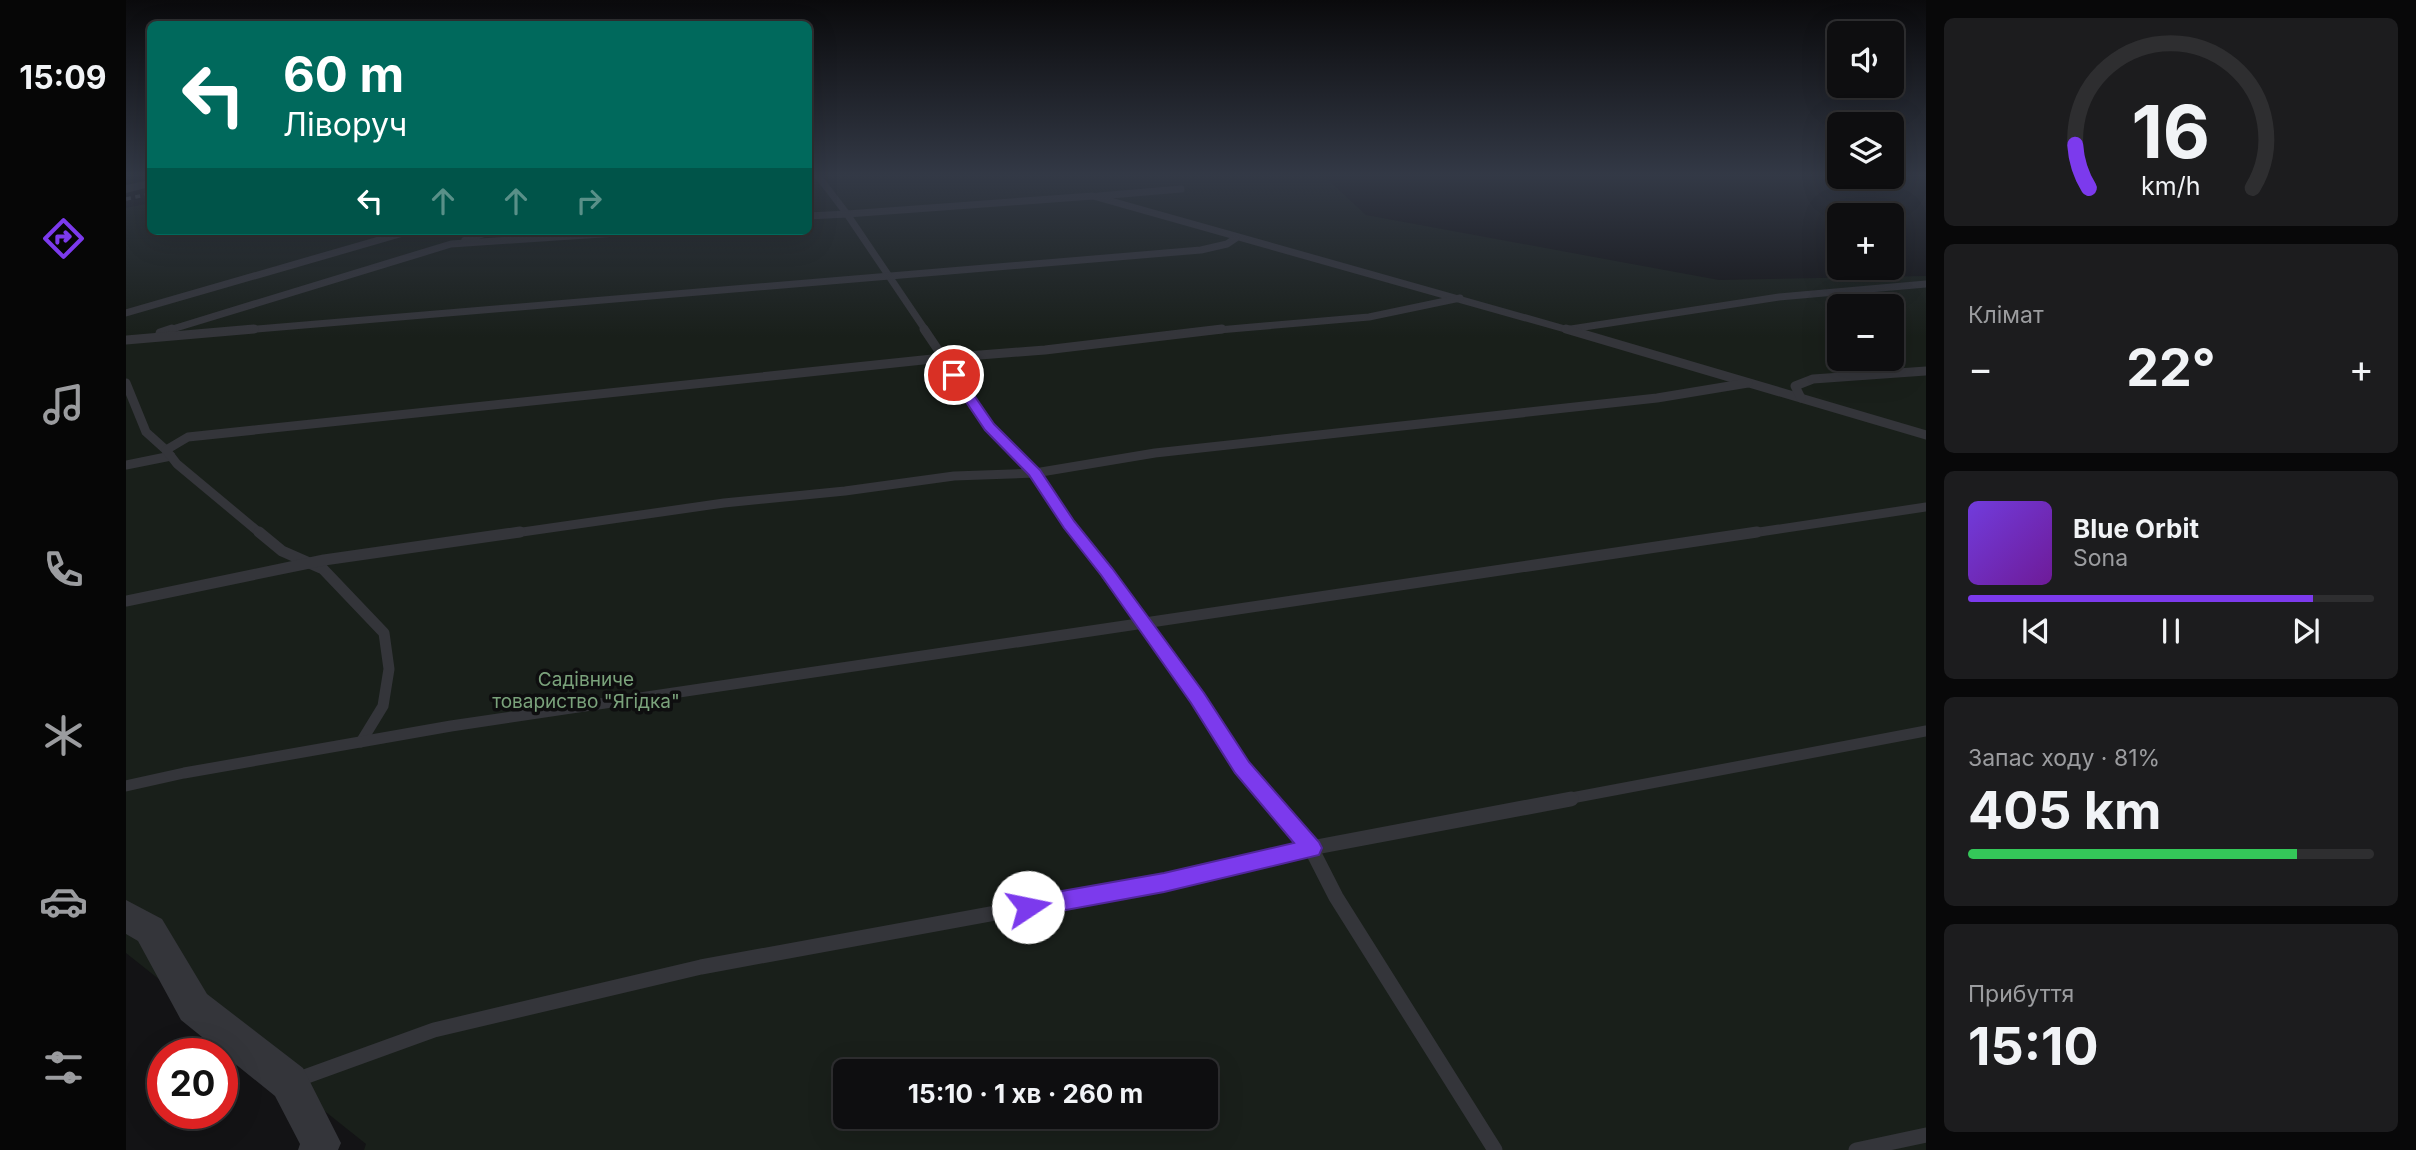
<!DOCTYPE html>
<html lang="uk">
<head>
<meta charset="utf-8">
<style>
	:root { --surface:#0e0e10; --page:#1c1c1e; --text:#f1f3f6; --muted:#9b9c9f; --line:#2e2e30; --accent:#7c3aed }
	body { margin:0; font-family:Inter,sans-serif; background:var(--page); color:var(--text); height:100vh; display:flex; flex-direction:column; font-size:26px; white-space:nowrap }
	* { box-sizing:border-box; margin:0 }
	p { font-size:23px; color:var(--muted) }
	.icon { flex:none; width:38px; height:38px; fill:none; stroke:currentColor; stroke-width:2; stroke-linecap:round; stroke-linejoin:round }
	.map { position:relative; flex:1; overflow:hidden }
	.details { display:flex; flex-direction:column; gap:18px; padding:18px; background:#080809; width:490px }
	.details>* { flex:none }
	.hud { position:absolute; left:21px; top:21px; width:665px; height:214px; border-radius:10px; box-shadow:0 7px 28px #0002,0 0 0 2px var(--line); background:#00695c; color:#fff; overflow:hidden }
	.fabs { position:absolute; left:1701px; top:21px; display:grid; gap:14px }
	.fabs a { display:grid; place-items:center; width:77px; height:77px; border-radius:10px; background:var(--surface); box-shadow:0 7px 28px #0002,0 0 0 2px var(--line); font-size:35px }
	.speed { position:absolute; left:21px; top:1038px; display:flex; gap:14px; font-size:35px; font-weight:700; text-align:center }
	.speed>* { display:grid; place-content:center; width:91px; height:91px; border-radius:50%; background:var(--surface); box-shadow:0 7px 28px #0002,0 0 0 2px var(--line); line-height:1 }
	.speed .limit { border:10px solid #d22; background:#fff; color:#111 }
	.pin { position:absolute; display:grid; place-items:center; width:60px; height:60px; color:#fff; margin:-30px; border:4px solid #fff; border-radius:50%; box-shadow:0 2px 7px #0007 }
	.me { position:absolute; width:77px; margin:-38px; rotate:79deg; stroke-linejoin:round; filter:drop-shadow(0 0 5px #0008) }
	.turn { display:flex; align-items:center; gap:24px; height:147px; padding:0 21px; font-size:32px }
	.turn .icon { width:91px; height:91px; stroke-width:2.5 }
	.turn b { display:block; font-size:49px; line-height:60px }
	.lanes { display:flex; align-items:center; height:66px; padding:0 21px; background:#0003; justify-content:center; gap:35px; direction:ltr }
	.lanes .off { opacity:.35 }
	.big { font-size:52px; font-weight:700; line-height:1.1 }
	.details .card { flex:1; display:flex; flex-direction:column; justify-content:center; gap:10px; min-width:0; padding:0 24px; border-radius:10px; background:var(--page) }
	.details .dial { align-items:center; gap:0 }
	.dial svg { height:182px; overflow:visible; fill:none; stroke:var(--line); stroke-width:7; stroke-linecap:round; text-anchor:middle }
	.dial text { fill:var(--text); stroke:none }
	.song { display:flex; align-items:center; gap:21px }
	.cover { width:84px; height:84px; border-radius:10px; background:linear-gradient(135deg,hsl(260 70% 55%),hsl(280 70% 35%)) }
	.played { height:7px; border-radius:4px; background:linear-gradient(90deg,var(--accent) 85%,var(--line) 85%) }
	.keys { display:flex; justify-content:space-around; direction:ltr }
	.heat { display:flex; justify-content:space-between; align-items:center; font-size:38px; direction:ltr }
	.charge { height:10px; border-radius:5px; background:linear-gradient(90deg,#34c759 81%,var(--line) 0) }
	.trip { position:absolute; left:707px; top:1059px; width:385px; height:70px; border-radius:10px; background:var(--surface); box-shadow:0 7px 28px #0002,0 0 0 2px var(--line); font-weight:700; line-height:70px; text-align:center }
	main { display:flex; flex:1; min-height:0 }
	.tab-bar { display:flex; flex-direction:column; width:126px; justify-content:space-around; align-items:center; background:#060606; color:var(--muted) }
	.tab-bar .icon { width:49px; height:49px }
	.tab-bar .on { color:var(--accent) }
	.tab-bar b { font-size:32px; color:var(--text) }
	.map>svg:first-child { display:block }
	.green { fill:#191f1a; fill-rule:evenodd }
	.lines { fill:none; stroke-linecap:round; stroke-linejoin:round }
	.service-far3 { stroke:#34353a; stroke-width:7 }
	.service-far2 { stroke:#34353a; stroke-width:9 }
	.service-far1 { stroke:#34353a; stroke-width:11 }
	.service { stroke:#34353a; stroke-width:15 }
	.minor { fill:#34353a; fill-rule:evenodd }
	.tertiary { fill:#34353a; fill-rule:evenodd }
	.rail { stroke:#46494f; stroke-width:3.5; stroke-dasharray:5 4.5; stroke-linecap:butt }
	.route { fill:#7c3aed; stroke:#51269a; stroke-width:2 }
	.labels { text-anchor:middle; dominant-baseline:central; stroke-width:7; stroke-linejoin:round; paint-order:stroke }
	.park-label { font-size:19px; fill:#7aa27b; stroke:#0e0e0f }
</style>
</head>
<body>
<main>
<nav class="tab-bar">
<b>15:09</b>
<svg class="icon on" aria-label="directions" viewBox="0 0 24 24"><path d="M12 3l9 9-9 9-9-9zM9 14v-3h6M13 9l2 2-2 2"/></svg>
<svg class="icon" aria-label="music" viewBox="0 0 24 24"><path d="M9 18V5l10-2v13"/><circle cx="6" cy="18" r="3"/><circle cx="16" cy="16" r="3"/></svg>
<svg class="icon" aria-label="phone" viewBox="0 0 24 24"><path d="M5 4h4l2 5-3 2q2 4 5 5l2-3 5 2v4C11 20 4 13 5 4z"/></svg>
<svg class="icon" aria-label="climate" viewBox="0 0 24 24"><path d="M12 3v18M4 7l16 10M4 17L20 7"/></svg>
<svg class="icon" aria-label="car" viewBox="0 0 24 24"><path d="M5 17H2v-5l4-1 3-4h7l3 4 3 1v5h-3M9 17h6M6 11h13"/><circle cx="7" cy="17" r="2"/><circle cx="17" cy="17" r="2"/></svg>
<svg class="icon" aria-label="filters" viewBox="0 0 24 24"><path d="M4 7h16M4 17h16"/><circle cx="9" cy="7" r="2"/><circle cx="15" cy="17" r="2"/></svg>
</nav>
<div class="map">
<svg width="1800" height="1150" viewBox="0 0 1800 1150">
	<rect width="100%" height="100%" fill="#131315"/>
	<path class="green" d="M683,176h515l42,39 353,65 207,-4v874h-1562l2,-6 -240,-191v-745l24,-5v28h658zM1713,306h53v53h-53zM719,1071h361v45h-361z"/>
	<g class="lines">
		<g class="service-far3">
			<polyline points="692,176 721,214 967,196 1446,331"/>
			<polyline points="973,196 1055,189"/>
			<polyline points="682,216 721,214 800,331"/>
			<polyline points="339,240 366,231"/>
			<polyline points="0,313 284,231"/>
			<polyline points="1445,329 1653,297 1800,284"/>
			<polyline points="40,331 325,244 521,231"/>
			<polyline points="107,331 1075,250 1101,244 1110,238"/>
			<polyline points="1081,331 1243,317 1334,298"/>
		</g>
		<g class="service-far2">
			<polyline points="798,329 864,427 909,473 950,534"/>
			<polyline points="1440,329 1800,435"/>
			<polyline points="34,333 46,329"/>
			<polyline points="0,340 128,329"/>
			<polyline points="0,383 20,432 40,450"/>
			<polyline points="1675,398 1669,386 1687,379 1800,371"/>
			<polyline points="0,465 45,456"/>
			<polyline points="135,534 51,464 40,450 62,437 816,358 919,350 1096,329"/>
			<polyline points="382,534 598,503 719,491 828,476 909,473 1029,453 1531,398 1622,383"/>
			<polyline points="1620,534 1800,507"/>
		</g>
		<g class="service-far1">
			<polyline points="133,532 156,551 197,569 258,633 263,669 257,706 235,742"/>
			<polyline points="949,532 1071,698 1116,768 1144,800"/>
			<polyline points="0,601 198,560 394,532"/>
			<polyline points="0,786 58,773 325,726 1631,532"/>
			<polyline points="1435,800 1800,731"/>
		</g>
		<g class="service">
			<polyline points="170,1080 308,1030 575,967 1038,882 1185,848 1142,799"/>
			<polyline points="1369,1150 1210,897 1185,848 1445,799"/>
			<polyline points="1730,1150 1800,1135"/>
		</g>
		<polygon class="minor" points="24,180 24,187 0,193 0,185"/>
		<polygon class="tertiary" points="0,900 36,919 81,994 177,1068 215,1143 212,1150 172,1150 174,1144 149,1096 55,1020 12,941 0,934"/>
		<polyline class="rail" points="0,199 24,194"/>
	</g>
	<linearGradient id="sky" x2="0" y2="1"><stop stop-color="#0a0a0c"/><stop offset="0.52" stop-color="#333946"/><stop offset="1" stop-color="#333946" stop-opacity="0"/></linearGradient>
	<rect width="1800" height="337" fill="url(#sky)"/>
	<polygon class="route" points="828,371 832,372 868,424 914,470 948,521 986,568 1078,693 1123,762 1193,842 1196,848 1193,855 1038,892 902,917 894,914 891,907 894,900 902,897 1038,873 1168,843 1109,773 1065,703 975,575 938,528 903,475 859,430 822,375"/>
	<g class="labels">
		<g class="park-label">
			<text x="460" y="679">Садівниче<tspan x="460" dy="22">товариство "Ягідка"</tspan></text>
		</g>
	</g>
</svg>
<div class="fabs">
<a><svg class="icon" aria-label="sound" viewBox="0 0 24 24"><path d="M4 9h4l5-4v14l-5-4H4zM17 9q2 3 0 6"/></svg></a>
<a><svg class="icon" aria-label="layers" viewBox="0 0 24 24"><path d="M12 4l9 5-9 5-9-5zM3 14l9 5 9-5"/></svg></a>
<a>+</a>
<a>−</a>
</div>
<div class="speed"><div class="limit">20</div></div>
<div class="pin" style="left:828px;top:375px;background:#d93025"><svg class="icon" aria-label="arrive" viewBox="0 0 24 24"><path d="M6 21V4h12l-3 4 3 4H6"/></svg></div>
<svg class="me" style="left:902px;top:907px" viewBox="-20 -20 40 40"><circle r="19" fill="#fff"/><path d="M0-13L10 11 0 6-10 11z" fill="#7c3aed"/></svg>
<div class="trip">15:10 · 1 хв · 260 m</div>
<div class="hud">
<div class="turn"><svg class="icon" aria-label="left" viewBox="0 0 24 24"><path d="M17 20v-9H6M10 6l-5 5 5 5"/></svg><div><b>60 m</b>Ліворуч</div></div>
<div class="lanes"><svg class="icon" aria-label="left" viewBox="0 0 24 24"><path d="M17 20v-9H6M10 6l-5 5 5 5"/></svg><svg class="icon off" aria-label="ahead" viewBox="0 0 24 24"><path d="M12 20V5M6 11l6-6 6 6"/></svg><svg class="icon off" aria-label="ahead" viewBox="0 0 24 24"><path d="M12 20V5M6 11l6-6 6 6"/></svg><svg class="icon off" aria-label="right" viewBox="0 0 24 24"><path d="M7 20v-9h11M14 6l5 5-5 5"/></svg></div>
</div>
</div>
<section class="details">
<div class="card dial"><svg viewBox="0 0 100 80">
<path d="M14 69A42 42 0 1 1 86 69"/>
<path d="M14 69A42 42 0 0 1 8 50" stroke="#7c3aed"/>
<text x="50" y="56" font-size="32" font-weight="700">16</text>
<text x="50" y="72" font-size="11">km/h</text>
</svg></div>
<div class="card"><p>Клімат</p>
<div class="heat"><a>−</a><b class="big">22°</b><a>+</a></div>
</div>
<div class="card">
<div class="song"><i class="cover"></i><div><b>Blue Orbit</b><p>Sona</p></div></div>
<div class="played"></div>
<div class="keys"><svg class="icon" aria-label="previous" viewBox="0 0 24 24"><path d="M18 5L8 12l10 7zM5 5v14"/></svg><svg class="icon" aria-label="pause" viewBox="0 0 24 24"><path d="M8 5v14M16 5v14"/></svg><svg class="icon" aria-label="next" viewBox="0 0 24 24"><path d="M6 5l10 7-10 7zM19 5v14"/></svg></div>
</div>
<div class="card"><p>Запас ходу · 81%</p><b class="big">405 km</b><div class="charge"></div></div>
<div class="card"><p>Прибуття</p><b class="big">15:10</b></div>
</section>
</main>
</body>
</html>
